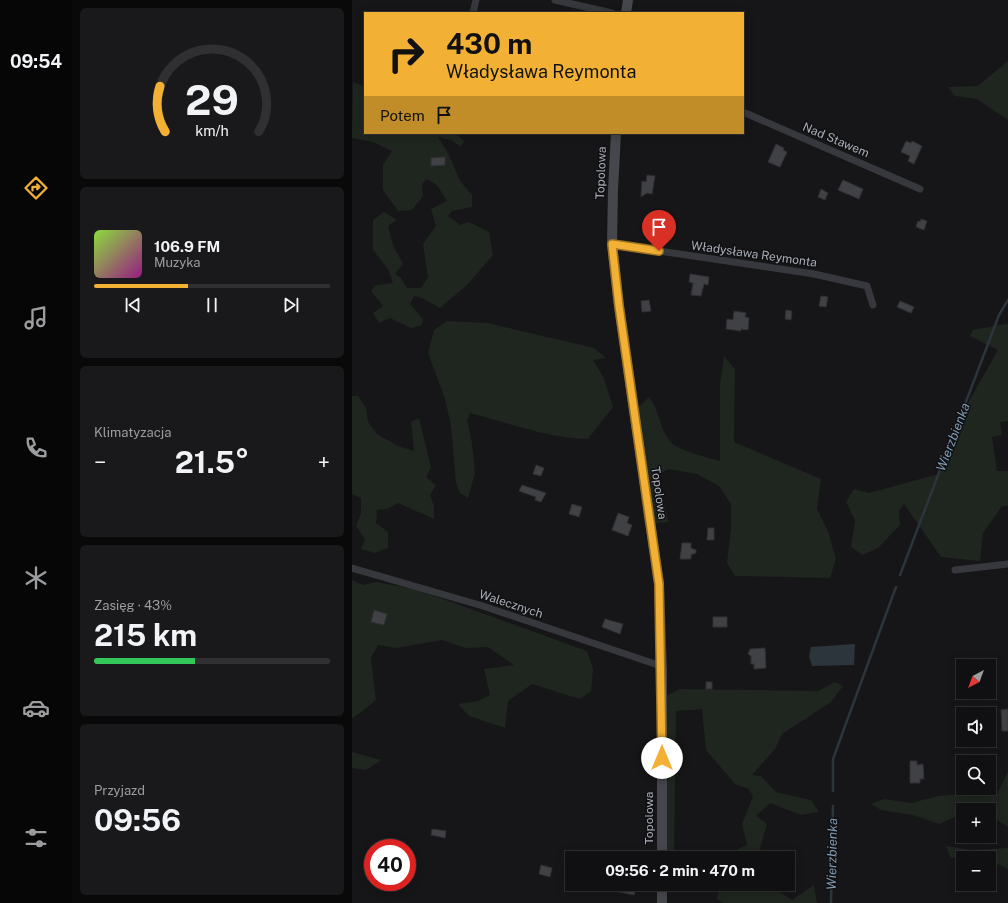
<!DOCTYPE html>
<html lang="pl">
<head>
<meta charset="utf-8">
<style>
	:root { --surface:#101012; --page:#19191b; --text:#f1f3f6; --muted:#9c9d9f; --line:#303032; --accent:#f2b134 }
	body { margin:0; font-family:"Public Sans",sans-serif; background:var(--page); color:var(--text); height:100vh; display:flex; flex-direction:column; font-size:15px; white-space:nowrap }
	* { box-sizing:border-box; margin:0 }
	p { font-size:13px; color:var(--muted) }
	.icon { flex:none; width:22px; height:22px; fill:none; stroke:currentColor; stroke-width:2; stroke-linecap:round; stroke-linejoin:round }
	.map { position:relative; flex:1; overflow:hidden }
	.side { display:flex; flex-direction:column; gap:8px; padding:8px; background:#09090a; width:280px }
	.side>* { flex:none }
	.guide { position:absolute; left:12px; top:12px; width:380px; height:122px; border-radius:0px; box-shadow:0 2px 10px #0003,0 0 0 1px var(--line); background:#f2b134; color:#111; overflow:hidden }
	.needle { width:26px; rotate:221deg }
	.buttons { position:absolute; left:604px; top:659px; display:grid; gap:8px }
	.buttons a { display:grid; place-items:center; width:40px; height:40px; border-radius:0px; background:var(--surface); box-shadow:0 2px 10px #0003,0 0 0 1px var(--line); font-size:20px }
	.speed { position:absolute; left:12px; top:839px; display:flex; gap:8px; font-size:20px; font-weight:700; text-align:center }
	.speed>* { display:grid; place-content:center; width:52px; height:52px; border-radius:50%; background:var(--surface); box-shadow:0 2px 10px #0003,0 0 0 1px var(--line); line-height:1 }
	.speed .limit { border:6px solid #d22; background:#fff; color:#111 }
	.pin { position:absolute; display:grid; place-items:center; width:34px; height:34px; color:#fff; margin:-41px -17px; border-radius:50% 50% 50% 0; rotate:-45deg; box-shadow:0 0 4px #0007 }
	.pin .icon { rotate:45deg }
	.me { position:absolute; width:44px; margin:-22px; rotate:0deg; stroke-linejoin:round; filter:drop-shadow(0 0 3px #0008) }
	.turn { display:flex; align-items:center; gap:14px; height:84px; padding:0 16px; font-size:18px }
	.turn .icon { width:52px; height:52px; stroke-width:2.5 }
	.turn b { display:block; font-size:28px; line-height:34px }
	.then { display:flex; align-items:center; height:38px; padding:0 16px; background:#0003; gap:8px; font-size:15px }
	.big { font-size:30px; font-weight:700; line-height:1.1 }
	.side .widget { flex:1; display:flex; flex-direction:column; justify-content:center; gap:6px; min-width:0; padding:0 14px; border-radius:6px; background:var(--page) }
	.side .dial { align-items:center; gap:0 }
	.dial svg { height:104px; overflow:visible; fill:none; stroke:var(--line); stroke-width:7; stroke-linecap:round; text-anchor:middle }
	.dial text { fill:var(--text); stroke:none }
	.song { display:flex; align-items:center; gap:12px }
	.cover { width:48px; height:48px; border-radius:6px; background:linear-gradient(135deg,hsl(90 70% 55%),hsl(310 70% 35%)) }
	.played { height:4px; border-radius:2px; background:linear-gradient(90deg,var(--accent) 40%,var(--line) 40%) }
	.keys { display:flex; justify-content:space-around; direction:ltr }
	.heat { display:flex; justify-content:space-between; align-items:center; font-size:22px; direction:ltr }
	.charge { height:6px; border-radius:3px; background:linear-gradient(90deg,#34c759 43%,var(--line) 0) }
	.trip { position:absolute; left:213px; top:851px; width:230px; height:40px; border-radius:0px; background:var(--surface); box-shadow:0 2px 10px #0003,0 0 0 1px var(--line); font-weight:700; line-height:40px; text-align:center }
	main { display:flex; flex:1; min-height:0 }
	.tabs { display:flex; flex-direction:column; width:72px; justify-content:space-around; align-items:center; background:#060607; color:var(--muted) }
	.tabs .icon { width:28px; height:28px }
	.tabs .on { color:var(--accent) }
	.tabs b { font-size:18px; color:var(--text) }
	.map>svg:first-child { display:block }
	.green { fill:#1e261f }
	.water { fill:#2c353c }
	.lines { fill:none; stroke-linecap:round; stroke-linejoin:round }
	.stream { stroke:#2c353c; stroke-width:2.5 }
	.building { fill:#404145; stroke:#303034 }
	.street { stroke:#37383d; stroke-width:7 }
	.secondary { stroke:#45474d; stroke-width:10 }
	.route-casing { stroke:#9d7322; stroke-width:10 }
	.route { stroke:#f2b134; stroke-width:7 }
	.labels { text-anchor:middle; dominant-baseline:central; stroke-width:3; stroke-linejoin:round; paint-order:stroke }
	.street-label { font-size:12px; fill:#a8adb8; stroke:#111113 }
	.water-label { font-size:13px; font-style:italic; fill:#7f9bb3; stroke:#111113 }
</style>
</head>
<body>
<main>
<nav class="tabs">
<b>09:54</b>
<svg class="icon on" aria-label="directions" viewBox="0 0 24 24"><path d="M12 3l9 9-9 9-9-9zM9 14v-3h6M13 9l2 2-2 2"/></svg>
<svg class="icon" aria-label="music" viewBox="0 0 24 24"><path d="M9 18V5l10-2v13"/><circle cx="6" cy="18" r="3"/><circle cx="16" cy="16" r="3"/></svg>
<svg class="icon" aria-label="phone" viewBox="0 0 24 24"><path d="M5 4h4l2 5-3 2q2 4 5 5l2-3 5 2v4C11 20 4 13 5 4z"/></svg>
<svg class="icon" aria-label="climate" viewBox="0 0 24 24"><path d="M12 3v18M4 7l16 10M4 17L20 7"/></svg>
<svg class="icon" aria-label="car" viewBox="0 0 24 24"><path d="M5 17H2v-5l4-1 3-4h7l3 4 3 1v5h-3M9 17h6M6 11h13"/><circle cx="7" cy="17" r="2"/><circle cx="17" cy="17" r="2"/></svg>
<svg class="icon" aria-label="filters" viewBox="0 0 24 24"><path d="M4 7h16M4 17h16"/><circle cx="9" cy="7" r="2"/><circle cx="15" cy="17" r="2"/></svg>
</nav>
<section class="side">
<div class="widget dial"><svg viewBox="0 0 100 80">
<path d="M14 69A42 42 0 1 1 86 69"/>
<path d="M14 69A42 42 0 0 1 10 34" stroke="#f2b134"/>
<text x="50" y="56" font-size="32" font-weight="700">29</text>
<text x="50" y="72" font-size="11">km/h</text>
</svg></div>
<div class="widget">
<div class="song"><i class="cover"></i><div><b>106.9 FM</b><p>Muzyka</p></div></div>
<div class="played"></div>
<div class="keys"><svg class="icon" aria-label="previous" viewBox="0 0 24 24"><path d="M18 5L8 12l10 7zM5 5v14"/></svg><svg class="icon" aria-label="pause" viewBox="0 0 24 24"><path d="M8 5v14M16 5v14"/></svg><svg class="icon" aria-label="next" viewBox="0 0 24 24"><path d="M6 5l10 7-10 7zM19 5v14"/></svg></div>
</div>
<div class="widget"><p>Klimatyzacja</p>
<div class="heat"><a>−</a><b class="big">21.5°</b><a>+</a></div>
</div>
<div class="widget"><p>Zasięg · 43%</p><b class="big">215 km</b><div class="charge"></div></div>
<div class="widget"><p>Przyjazd</p><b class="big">09:56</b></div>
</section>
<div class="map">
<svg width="656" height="903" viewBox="0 0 656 903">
	<rect width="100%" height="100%" fill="#161618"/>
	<g class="green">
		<polygon points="656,61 656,120 625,99 603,96 596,87 626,86"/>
		<polygon points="1,82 13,87 13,133 103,133 112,141 109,147 99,140 86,137 96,153 108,181 120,195 120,207 100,211 96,216 108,225 117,222 137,232 141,255 115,285 88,308 70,298 62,296 58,304 71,319 70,325 59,328 38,318 27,323 21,313 31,306 19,291 24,285 41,283 36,269 21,250 21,220 32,212 45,220 36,226 41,245 51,264 43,274 49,278 55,288 69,288 76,277 71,244 84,226 79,209 95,201 85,185 75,179 70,184 71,196 60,210 46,211 31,190 31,165 40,151 21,142 0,138"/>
		<path d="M95,321l41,2 106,25 12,10 -13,2 11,18 9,29 -25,32c-41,-1 -79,-16 -118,-26l-3,7 5,23 3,30 -7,25 -8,-5 -4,-11 -5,-56 -6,-27 -17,-46 6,-23z"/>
		<polygon points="654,324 656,325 656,421 648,422 650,435 640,437 645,471 656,471 656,506 650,506 631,533 628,561 589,557 552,504 547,511 548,525 526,548 511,555 499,547 503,520 494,502 502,489 517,493 587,474 616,403 646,350 618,336 621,330"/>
		<path d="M372,356l11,13 -1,73 87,37 -4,30 11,22 8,28 -6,19 -95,-2 -8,-13 4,-35v-24l-12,-18 -22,-12 -29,-5 -9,6 9,47 -24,2 -12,-110 17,-17c10,12 10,30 20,43 8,11 38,17 51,21v-77z"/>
		<polygon points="0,396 6,396 14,408 16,422 25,434 46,446 62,451 59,422 67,418 79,467 74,477 84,485 78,495 82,506 82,519 46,503 35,509 25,510 24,523 36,532 36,548 23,553 9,549 13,539 4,526 9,513 9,498 0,494"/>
		<polygon points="0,580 11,585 24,582 66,590 235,651 241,669 239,691 228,699 180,684 156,701 153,728 117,716 106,704 126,701 138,695 132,669 162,665 136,647 114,648 90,640 44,648 26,645 19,658 24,700 8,713 0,718"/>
		<polygon points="483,682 491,686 479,702 430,734 423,749 400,775 409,776 424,792 459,800 467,812 449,815 418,803 404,816 415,824 408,848 410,858 373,858 373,855 395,845 390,824 401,797 397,789 383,784 354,750 350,709 324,711 322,856 312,852 314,696 328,689 466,691"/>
		<polygon points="0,752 29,760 14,770 0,768"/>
		<polygon points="656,772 656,827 637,815 637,810 611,810 611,813 587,824 561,815 529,810 519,804 532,799 559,803 586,796 622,793 644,796"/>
		<polygon points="594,846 619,850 656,848 656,869 637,860 637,858 599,858"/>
		<polygon points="368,884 427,884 428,892 440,900 462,885 465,903 371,903 365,899"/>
	</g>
	<polygon class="water" points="503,644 502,665 460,666 457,656 459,647"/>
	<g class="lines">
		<g class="stream">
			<polyline points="548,575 647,315 656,300"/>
			<polyline points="481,791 481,759 544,587"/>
			<polyline points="479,903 481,806"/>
		</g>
	</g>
	<g class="building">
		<polygon points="554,141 559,143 560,141 570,146 562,164 556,161 558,156 549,152"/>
		<polygon points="424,144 432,148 431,150 435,152 428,167 416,162"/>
		<polygon points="93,157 93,165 79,166 79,158"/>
		<polygon points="295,175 303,176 300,194 295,193 289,197 290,181 294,182"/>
		<polygon points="491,180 511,189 507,199 486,190"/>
		<polygon points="469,189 476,193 473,200 466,197"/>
		<polygon points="569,219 575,221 572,230 564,227 566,221 568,222"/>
		<polygon points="338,274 357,277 356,285 352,284 349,296 339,295 341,283 337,282"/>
		<polygon points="469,296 476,297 474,307 467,306"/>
		<polygon points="297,300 299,311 290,312 289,301"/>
		<polygon points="548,301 562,307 559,313 545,307"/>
		<polygon points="434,310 440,311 439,320 433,319"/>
		<polygon points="382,311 394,313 393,317 397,318 396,330 389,329 389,331 374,329 375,319 381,320"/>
		<polygon points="184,465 192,468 189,476 181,474"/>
		<polygon points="170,485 194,493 189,502 183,500 184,497 167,491"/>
		<polygon points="220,504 230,507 227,517 217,514"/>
		<polygon points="266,513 277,517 275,523 280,525 276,536 260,530"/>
		<polygon points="356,528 362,528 362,540 355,540"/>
		<polygon points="330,543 339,543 339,548 344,550 344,553 339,555 339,559 328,559"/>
		<polygon points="22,610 35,614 32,625 19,622"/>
		<rect x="361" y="617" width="14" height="10"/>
		<polygon points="253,619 271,624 268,634 250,627"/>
		<polygon points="413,648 414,668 402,669 402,664 399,664 399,656 396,654 398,649"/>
		<rect x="354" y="682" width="6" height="7"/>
		<polygon points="656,709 656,731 650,731 649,710"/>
		<polygon points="558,761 565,761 565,765 571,764 572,779 568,779 568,783 558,783"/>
		<polygon points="80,829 94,831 93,838 79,835"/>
		<polygon points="189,865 200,868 198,877 187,874"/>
		<polygon points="263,884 285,884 282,895 262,891"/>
	</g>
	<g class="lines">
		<g class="street">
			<polyline points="203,0 260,13"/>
			<polyline points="121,13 124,0"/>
			<polyline points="391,112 568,189"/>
			<polyline points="260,244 462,274 515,286 521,305"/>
			<polyline points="0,568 131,606 309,666"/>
			<polyline points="603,570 656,564"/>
		</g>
		<g class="secondary">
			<polyline points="274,13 276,0"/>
			<polyline points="264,133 261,190 260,244 267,306 307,584 310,672 310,858"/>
			<polyline points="310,884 310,903"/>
		</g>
	</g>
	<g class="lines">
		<defs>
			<polyline id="route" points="307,251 260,244 267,306 307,584 310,758"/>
		</defs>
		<use href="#route" class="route-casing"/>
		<use href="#route" class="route"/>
	</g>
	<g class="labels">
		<g class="street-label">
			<text transform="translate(484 140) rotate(23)">Nad Stawem</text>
			<text transform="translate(249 173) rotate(-88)">Topolowa</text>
			<text transform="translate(402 254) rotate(8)">Władysława Reymonta</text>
			<text transform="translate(307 493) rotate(82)">Topolowa</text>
			<text transform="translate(159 604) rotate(18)">Walecznych</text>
			<text transform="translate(297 818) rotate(-90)">Topolowa</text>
		</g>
		<g class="water-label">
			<text transform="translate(601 437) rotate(-69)">Wierzbienka</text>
			<text transform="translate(480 854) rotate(-89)">Wierzbienka</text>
		</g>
	</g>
</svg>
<div class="buttons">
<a><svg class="needle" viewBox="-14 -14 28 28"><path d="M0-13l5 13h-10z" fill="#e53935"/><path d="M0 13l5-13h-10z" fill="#9c9d9f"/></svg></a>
<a><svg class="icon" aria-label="sound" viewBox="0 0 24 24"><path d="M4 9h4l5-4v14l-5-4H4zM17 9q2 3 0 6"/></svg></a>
<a><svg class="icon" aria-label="search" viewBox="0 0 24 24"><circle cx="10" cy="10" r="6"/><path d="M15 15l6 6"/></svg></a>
<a>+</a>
<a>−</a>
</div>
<div class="speed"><div class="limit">40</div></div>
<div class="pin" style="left:307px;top:251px;background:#d93025"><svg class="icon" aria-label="arrive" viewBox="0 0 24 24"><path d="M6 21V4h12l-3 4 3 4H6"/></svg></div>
<svg class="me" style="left:310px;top:758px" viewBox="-20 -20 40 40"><circle r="19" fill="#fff"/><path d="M0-13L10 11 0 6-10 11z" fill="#f2b134"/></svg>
<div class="trip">09:56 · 2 min · 470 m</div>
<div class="guide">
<div class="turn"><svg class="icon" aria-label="right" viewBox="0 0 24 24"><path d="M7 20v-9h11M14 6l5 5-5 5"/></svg><div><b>430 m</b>Władysława Reymonta</div></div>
<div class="then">Potem<svg class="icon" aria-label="arrive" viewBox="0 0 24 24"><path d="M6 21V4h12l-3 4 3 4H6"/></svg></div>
</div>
</div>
</main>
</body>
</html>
